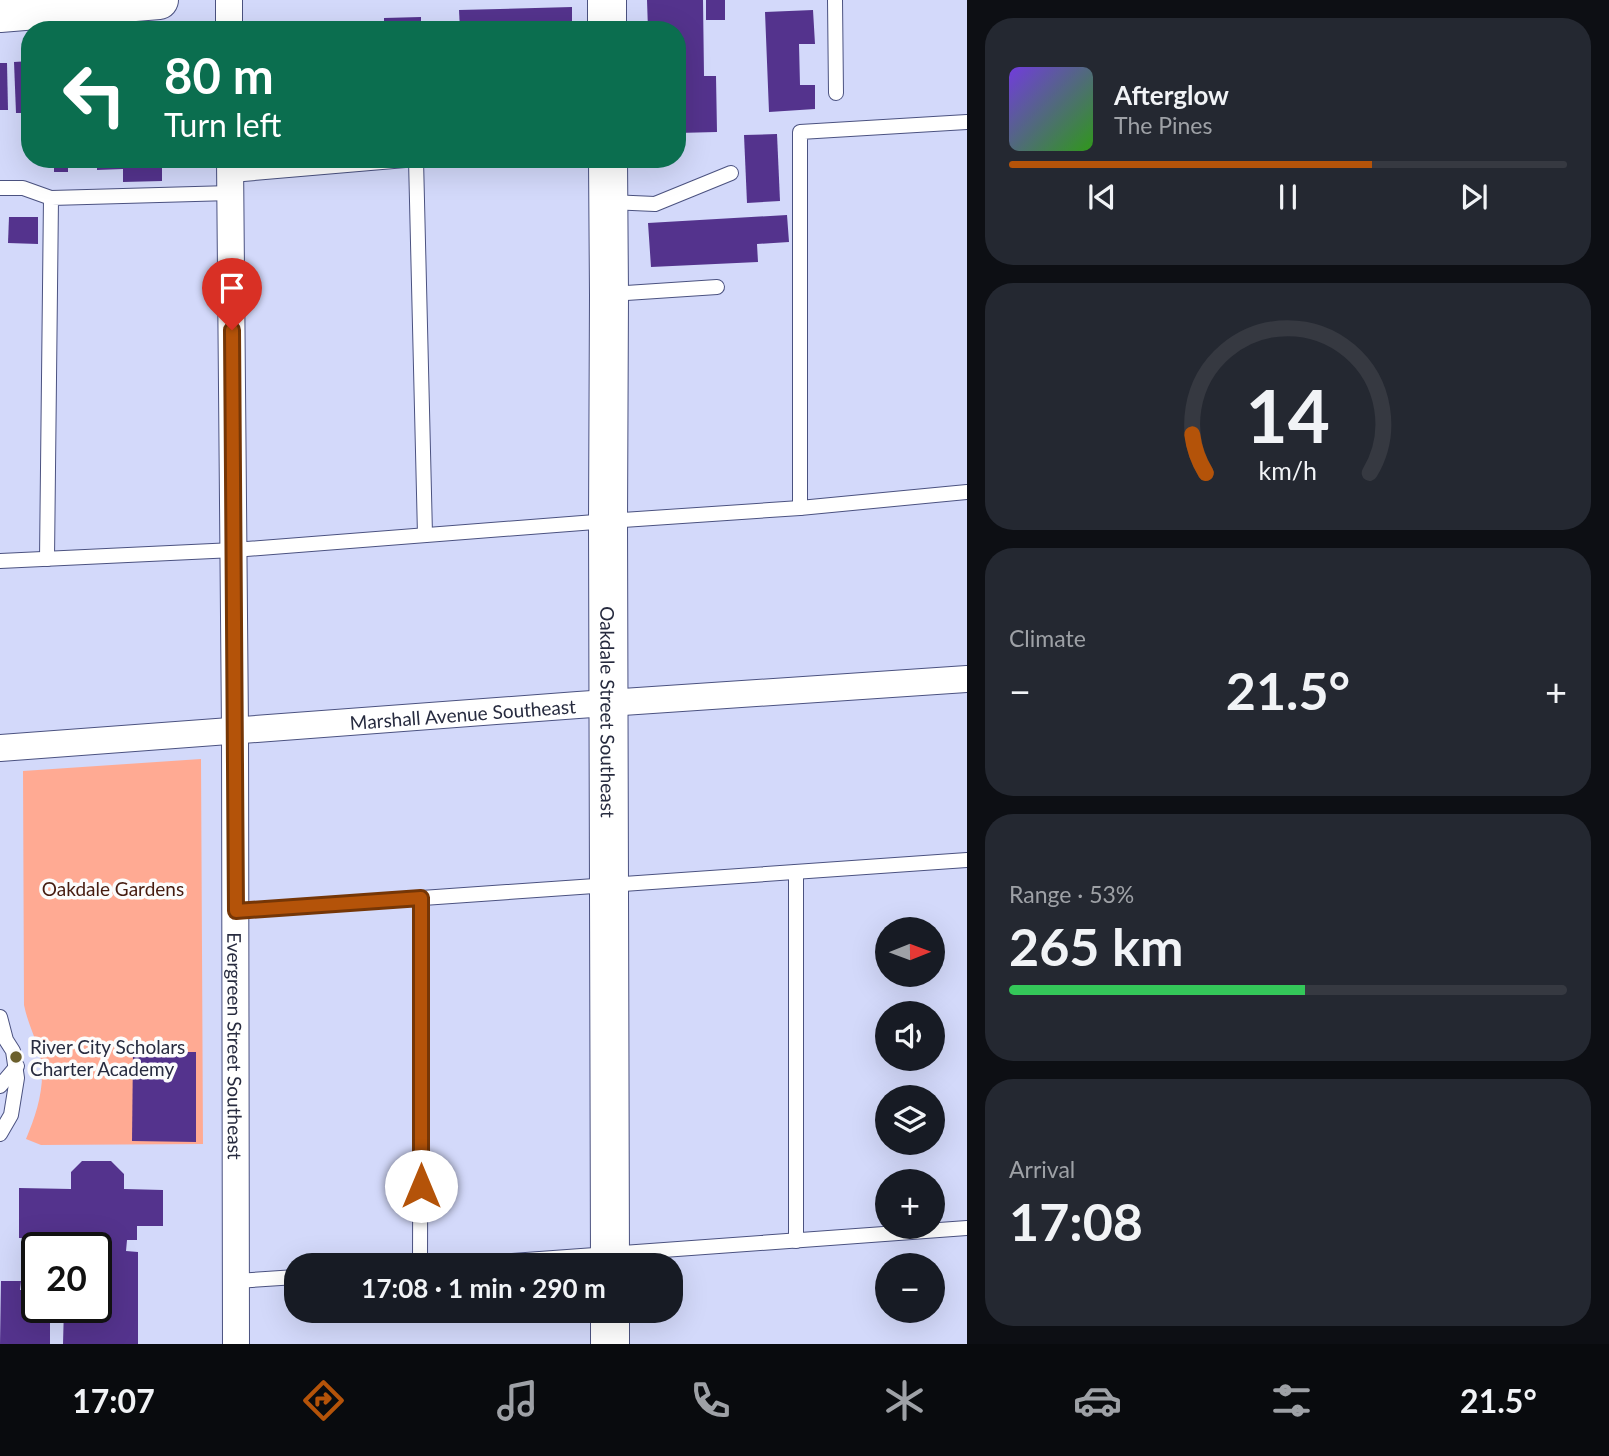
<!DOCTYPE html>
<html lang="en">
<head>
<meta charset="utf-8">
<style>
	:root { --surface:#171b24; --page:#242831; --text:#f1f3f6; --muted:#9ea1a6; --line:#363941; --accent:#b45309 }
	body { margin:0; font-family:Lato,sans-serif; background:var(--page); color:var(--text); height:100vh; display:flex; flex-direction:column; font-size:26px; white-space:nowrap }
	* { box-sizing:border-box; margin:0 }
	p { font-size:23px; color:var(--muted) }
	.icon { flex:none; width:38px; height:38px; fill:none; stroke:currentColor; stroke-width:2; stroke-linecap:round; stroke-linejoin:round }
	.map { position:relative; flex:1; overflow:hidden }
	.sheet { display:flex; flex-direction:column; gap:18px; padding:18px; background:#0d0f14; width:642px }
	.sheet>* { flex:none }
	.banner { position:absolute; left:21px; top:21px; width:665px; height:147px; border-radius:28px; box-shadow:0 7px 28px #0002; background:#0b6e4f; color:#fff; overflow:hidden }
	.needle { width:46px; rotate:89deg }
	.controls { position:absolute; left:875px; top:917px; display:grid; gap:14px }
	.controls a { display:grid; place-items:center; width:70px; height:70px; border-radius:50%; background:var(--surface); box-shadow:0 7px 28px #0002; font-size:35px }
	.speed { position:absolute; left:21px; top:1232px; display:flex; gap:14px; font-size:35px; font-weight:700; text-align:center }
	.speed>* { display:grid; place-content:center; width:91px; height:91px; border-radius:50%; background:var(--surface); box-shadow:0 7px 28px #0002; line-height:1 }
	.speed .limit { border:4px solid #111; border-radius:10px; background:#fff; color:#111 }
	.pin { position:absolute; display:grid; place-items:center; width:60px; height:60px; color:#fff; margin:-72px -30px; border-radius:50% 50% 50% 0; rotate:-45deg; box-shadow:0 0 7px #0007 }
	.pin .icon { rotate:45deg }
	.me { position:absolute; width:77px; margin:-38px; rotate:0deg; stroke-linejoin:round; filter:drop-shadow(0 0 5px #0008) }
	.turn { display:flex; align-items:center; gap:24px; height:147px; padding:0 28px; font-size:32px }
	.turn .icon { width:91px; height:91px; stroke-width:2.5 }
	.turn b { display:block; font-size:49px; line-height:60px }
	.big { font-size:52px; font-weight:700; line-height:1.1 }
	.sheet .tile { flex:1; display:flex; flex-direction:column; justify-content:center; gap:10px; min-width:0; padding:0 24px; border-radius:28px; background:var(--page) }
	.sheet .dial { align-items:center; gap:0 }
	.dial svg { height:182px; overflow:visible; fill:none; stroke:var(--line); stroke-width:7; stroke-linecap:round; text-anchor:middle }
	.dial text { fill:var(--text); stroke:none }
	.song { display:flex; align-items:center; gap:21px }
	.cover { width:84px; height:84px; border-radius:10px; background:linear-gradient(135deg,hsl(260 70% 55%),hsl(110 70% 35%)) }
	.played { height:7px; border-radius:4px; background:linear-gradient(90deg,var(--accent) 65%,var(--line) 65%) }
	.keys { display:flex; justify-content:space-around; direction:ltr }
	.heat { display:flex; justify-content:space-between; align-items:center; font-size:38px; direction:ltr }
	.charge { height:10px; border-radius:5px; background:linear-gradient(90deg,#34c759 53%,var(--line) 0) }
	.trip { position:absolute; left:284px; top:1253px; width:399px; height:70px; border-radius:28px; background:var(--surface); box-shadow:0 7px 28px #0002; font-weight:700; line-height:70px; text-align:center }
	.tabs { display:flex; height:112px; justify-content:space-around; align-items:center; background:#090b0e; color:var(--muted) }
	.tabs .icon { width:49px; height:49px }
	.tabs .selected { color:var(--accent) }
	.tabs b { font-size:32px; color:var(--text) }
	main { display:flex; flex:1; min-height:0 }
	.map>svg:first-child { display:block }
	.green { fill:#ffaa93 }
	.building { fill:#54338d }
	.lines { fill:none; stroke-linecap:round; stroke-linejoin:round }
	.lane-casing { stroke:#4b5280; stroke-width:16 }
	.street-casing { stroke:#4b5280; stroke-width:28 }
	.secondary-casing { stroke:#4b5280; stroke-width:40 }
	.lane { stroke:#fff; stroke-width:14 }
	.street { stroke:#fff; stroke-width:26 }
	.secondary { stroke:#fff; stroke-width:38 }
	.route-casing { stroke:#753606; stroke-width:18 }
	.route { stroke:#b45309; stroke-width:12 }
	.poi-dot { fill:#6b5f2c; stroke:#fcfcfc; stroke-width:2.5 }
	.labels { text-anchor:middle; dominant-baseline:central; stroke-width:7; stroke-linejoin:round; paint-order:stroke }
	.street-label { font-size:19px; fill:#272b3f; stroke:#fcfcfc }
	.park-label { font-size:19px; fill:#461c10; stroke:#fcfcfc }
	.poi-label { font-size:19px; fill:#272b3f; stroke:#fcfcfc; text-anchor:start }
</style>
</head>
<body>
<main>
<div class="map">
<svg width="967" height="1344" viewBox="0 0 967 1344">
	<rect width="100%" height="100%" fill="#d3d9fa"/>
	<path class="green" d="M201,759l2,385 -162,1 -15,-6c12,-28 22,-61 12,-92 -5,-14 -11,-27 -14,-42l-1,-234z"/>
	<g class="building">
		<polygon points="647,0 703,0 704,76 716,76 717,132 677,133 677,30 648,30"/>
		<rect x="706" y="0" width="19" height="20"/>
		<polygon points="572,7 572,30 460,30 459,10"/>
		<polygon points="813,10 815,44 799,44 800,85 815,85 815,109 769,112 765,12"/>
		<polygon points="421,17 421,30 384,30 384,18"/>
		<polygon points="30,61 30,113 16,113 14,62"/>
		<polygon points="0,63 7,63 8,110 0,110"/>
		<polygon points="777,134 780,201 747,203 744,135"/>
		<rect x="54" y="159" width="14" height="13"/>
		<polygon points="97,159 162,159 162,181 123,182 123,169 97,170"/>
		<polygon points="787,215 789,242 757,244 758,262 651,267 648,223"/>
		<polygon points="9,217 38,217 38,244 8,243"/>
		<polygon points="133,1052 196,1052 196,1142 132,1141"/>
		<polygon points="82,1161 111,1161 124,1174 124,1189 163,1190 163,1226 137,1226 137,1240 127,1240 126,1251 138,1252 138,1344 63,1344 64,1307 96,1307 96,1248 64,1248 64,1239 19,1238 19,1188 71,1189 71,1172"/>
		<polygon points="1,1281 21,1281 20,1290 37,1290 37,1307 50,1307 50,1344 0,1344"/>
	</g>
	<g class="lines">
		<defs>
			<g id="lane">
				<polyline points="835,0 836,93"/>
				<polyline points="416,159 425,535"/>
				<polyline points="231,175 417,159"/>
				<polyline points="0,188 23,188 51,198"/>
				<polyline points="610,202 655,204 731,173"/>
				<polyline points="611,294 717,287"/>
				<polyline points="800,508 800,132 967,122"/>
				<polyline points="47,559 51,198 231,193"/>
				<polyline points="0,561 234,550 608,521 800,508 967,492"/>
				<polyline points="796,872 796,1241"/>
				<polyline points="236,911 967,860"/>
				<polyline points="0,1017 6,1040 13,1051 17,1078 11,1115 0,1134"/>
				<polyline points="0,1086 17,1066"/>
				<polyline points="420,1265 421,898"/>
				<polyline points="457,1265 967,1228"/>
				<polyline points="236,1281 296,1277"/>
			</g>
			<g id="street">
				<polyline points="229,0 229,30"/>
				<path id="s1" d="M230,159l5,571 1,614"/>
				<path id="s2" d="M0,748l578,-43 389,-26"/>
			</g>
			<g id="secondary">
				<polyline points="607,0 607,30"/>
				<polyline points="0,13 159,0"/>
				<path id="s3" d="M608,159l1,136 -1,226 2,744"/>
				<polyline points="610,1311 610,1344"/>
			</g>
		</defs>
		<use href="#lane" class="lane-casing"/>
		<use href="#street" class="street-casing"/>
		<use href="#secondary" class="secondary-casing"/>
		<use href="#lane" class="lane"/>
		<use href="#street" class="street"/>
		<use href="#secondary" class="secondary"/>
	</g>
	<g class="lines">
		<defs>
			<polyline id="route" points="232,330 236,911 421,898 421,1186"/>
		</defs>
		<use href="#route" class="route-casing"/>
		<use href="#route" class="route"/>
	</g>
	<circle class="poi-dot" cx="16" cy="1057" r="7"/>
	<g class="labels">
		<g class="street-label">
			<text stroke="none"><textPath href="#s3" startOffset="553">Oakdale Street Southeast</textPath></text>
			<text stroke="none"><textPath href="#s2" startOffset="464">Marshall Avenue Southeast</textPath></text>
			<text stroke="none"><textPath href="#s1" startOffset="887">Evergreen Street Southeast</textPath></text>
		</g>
		<g class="park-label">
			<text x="113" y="888">Oakdale Gardens</text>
		</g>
		<g class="poi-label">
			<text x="30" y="1046">River City Scholars<tspan x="30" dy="22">Charter Academy</tspan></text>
		</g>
	</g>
</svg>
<div class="controls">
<a><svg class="needle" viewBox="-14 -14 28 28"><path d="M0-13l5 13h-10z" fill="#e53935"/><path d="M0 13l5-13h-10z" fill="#9ea1a6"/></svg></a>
<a><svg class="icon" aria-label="sound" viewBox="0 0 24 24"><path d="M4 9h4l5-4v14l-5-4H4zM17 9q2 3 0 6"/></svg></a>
<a><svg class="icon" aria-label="layers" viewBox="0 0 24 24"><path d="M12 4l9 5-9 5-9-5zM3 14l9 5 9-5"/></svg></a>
<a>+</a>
<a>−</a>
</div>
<div class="speed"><div class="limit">20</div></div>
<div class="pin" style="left:232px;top:330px;background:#d93025"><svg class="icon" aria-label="arrive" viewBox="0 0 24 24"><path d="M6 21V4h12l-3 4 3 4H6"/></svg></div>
<svg class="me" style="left:421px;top:1186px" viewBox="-20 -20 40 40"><circle r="19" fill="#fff"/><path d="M0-13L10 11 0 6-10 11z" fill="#b45309"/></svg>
<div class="trip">17:08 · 1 min · 290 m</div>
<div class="banner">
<div class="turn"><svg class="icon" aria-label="left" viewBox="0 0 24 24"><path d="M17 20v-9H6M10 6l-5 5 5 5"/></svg><div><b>80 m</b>Turn left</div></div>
</div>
</div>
<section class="sheet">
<div class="tile">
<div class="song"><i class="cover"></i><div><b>Afterglow</b><p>The Pines</p></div></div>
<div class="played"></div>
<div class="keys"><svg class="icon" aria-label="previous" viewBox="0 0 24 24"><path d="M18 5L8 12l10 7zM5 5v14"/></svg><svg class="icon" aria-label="pause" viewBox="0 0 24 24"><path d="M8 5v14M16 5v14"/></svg><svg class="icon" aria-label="next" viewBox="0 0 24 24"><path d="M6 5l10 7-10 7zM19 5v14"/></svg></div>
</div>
<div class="tile dial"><svg viewBox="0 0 100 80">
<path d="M14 69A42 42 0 1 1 86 69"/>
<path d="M14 69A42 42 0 0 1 8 52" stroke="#b45309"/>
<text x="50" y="56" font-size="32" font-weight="700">14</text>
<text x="50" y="72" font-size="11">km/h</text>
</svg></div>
<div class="tile"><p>Climate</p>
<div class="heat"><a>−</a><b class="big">21.5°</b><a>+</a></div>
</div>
<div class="tile"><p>Range · 53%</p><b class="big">265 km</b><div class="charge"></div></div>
<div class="tile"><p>Arrival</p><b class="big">17:08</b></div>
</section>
</main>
<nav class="tabs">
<b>17:07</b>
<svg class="icon selected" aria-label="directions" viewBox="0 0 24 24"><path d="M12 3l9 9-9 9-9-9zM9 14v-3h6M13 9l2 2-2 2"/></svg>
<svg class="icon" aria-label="music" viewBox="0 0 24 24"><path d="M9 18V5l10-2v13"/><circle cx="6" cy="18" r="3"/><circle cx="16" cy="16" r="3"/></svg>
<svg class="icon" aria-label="phone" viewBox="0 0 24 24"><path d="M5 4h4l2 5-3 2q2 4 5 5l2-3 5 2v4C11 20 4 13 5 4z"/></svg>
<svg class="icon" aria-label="climate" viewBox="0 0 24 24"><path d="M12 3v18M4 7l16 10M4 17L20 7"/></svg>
<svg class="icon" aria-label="car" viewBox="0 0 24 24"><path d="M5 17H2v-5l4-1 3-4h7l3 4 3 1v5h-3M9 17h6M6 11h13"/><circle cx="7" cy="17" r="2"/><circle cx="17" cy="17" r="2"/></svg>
<svg class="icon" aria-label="filters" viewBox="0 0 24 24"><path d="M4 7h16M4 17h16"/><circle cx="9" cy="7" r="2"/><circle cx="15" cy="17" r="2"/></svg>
<b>21.5°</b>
</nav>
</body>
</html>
